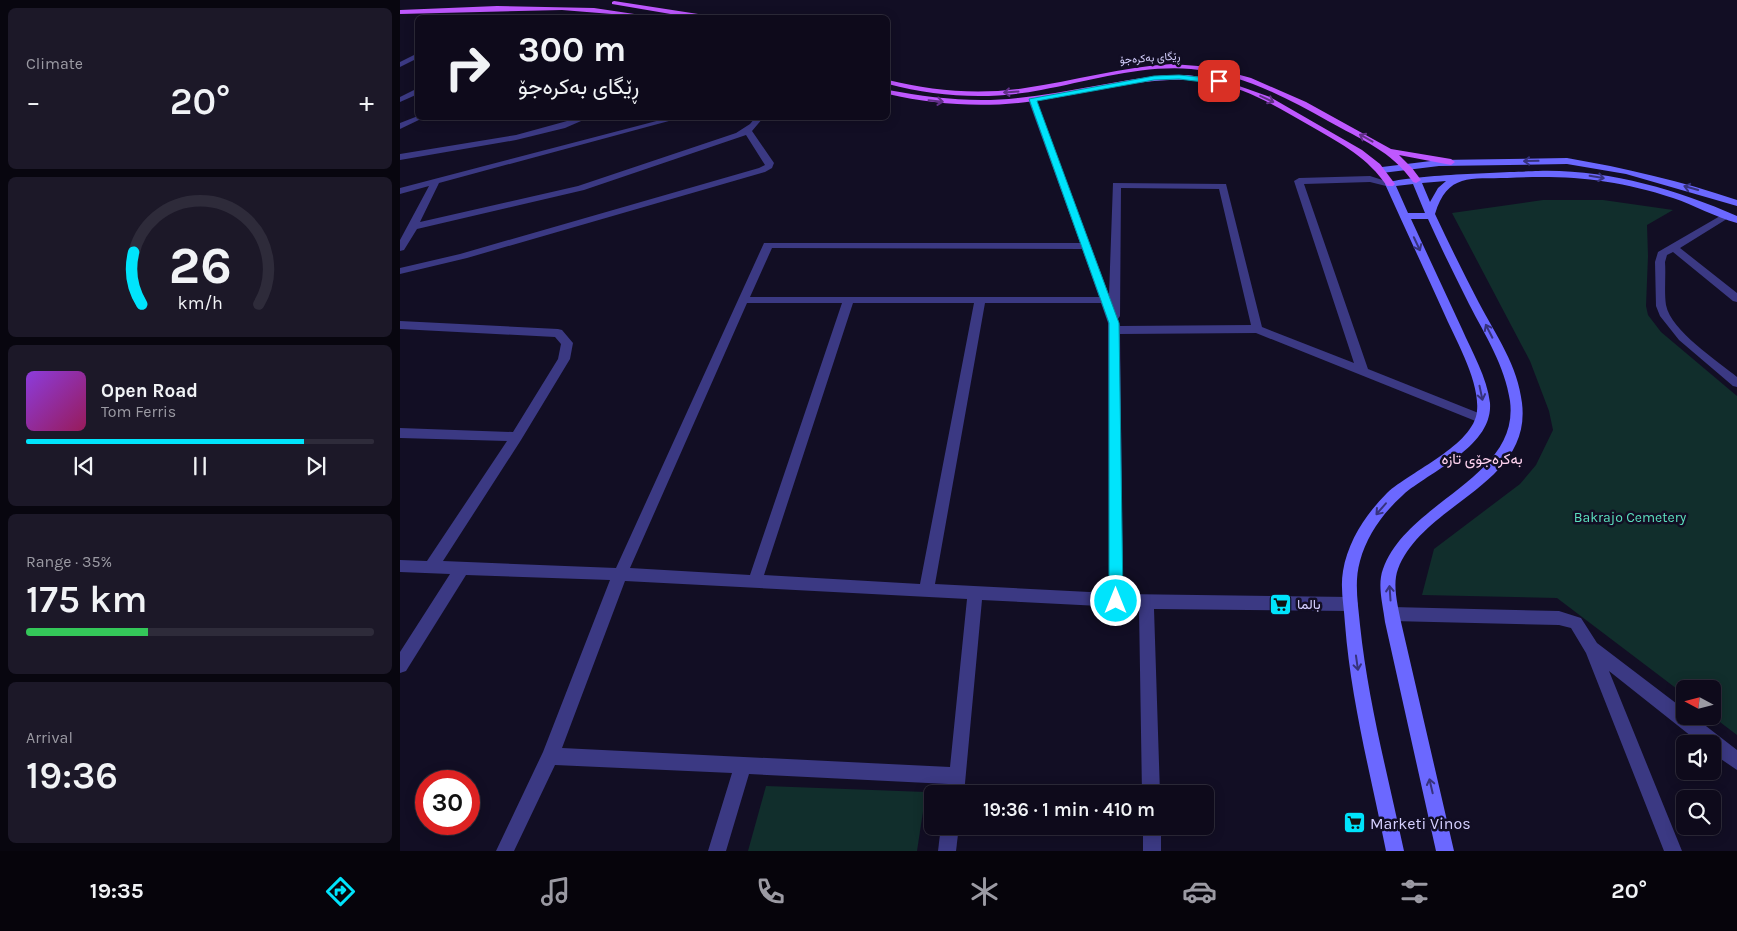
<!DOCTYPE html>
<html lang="en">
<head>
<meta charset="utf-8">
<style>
	:root { --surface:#0e0a1b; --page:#1c1828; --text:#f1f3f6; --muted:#9b9aa3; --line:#2e2b3a; --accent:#00e4fc }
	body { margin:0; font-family:Karla,Vazirmatn,sans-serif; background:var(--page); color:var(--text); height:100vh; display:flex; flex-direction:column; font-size:19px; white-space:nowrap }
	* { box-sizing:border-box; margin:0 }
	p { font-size:16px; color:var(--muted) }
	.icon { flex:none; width:28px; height:28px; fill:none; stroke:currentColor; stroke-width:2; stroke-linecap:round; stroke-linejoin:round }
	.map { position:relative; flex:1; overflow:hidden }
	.details { display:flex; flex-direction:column; gap:8px; padding:8px; background:#08060f; width:400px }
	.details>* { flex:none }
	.hud { position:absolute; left:15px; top:15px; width:475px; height:105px; border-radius:8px; box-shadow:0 2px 12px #0003,0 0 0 1px var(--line); background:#0e0a1b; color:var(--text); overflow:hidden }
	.needle { width:32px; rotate:277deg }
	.controls { position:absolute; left:1276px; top:680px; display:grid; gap:10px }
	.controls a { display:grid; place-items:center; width:45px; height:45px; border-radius:8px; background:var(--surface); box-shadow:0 2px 12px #0003,0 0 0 1px var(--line); font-size:25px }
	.speed { position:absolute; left:15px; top:770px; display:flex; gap:10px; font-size:25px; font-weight:700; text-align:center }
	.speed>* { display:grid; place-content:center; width:65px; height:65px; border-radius:50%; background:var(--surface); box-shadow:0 2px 12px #0003,0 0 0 1px var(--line); line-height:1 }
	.speed .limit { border:8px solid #d22; background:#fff; color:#111 }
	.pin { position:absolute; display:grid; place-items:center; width:42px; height:42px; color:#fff; margin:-21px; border-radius:10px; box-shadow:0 2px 8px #0006 }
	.me { position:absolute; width:55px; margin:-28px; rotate:0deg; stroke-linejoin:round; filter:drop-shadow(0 0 4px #0008) }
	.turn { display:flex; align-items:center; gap:18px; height:105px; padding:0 20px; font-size:22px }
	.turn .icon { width:65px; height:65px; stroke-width:2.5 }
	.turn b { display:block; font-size:35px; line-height:42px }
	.big { font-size:38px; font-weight:600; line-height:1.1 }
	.details .tile { flex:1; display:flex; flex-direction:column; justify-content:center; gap:8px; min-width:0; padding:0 18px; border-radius:8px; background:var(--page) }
	.details .dial { align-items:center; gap:0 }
	.dial svg { height:130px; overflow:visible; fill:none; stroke:var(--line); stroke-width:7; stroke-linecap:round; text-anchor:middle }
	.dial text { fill:var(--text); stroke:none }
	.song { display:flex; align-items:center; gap:15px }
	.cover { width:60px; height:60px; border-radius:8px; background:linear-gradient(135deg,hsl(270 70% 55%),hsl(330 70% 35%)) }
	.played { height:5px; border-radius:2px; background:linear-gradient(90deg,var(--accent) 80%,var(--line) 80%) }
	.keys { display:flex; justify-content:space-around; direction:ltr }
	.heat { display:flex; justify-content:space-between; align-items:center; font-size:28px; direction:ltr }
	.charge { height:8px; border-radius:4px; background:linear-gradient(90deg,#34c759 35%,var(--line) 0) }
	.trip { position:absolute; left:524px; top:785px; width:290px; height:50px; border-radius:8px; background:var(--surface); box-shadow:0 2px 12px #0003,0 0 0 1px var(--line); font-weight:600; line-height:50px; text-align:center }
	.tab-bar { display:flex; height:80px; justify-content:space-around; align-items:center; background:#06040b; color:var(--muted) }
	.tab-bar .icon { width:35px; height:35px }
	.tab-bar .current { color:var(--accent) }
	.tab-bar b { font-size:22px; color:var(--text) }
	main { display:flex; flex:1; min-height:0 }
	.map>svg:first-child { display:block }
	.green { fill:#112e2c }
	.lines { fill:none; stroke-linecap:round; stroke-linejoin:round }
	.minor { fill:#3b3983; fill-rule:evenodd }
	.secondary { fill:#6b68ff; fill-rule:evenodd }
	.primary { fill:#bf58ff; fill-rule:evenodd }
	.oneway { stroke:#602f87 }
	.oneway2 { stroke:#36327c }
	.route { fill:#00e4fc; stroke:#0094a4 }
	.labels { text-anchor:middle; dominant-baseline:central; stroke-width:5; stroke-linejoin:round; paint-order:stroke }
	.far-street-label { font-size:11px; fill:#d6d1ff; stroke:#120e24 }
	.park-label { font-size:14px; fill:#5ce0be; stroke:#120e24 }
	.poi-label { font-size:14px; fill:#d6d1ff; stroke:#120e24; text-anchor:start }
	.neighbourhood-label { font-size:15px; fill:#ffd3ef; stroke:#120e24 }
	.near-poi-label { font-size:16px; fill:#d6d1ff; stroke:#120e24; text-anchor:start }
</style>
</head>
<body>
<main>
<section class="details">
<div class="tile"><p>Climate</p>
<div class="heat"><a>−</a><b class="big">20°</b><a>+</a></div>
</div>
<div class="tile dial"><svg viewBox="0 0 100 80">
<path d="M14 69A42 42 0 1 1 86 69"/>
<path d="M14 69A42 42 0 0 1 9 37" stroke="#00e4fc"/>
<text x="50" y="56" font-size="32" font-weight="700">26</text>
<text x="50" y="72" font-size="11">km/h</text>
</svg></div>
<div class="tile">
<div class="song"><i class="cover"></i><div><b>Open Road</b><p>Tom Ferris</p></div></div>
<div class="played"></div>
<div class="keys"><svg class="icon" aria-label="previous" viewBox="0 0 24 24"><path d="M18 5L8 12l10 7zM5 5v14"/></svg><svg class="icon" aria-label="pause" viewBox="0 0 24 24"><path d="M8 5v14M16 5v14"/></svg><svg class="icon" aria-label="next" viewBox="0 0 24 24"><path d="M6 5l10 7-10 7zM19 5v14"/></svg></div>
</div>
<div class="tile"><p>Range · 35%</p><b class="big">175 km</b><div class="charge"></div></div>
<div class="tile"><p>Arrival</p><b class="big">19:36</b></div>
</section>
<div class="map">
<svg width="1337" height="851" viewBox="0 0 1337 851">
	<rect width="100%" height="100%" fill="#120e24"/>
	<g class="green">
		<polygon points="1143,200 1203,200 1273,210 1247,225 1248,256 1246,306 1248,315 1261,332 1337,396 1337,735 1312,716 1312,689 1285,689 1285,695 1157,598 1022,595 1034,549 1120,484 1136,465 1153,430 1149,411 1130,361 1052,213"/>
		<polygon points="366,786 526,792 517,851 348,851"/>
	</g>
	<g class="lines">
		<g class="minor">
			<polygon points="18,53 18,58 0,67 0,62"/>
			<polygon points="18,88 18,94 0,102 0,97"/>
			<path d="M629,97l7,2 73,196 4,-112 113,1 36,143 92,36 -60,-182 5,-3 71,-2 25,8 -5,3 -20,-5 -66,2 64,185 118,47 2,3 -2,3h-8l-222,-89 -136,1 3,260 228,3 5,2 2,5 -2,5 -5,2 -197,-2 6,185h-18l-3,-186 -157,-8 -18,194h-18l2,-10 -199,-10 -23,77h-18l24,-78 -177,-8 -41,86h-18l47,-99 67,-172 -144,-5 -60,96 -6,2v-21l50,-78 -50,-2v-12l27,1 80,-120 -107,-3v-10l113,4 45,-73 3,-15 -6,-7 -155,-8v-8l158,8 4,1 11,13 -3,16 -49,81 -78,121 173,7 148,-325h316l-52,-144zM721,188l98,1 32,136 -131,1 -2,-7 2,-3zM372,248l310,1 17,48h-349zM347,303h95l-92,272 -120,-7zM453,303h121l-54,281 -156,-9zM585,303h116l7,20 1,270 -174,-9zM225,581l342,18 -17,168 -388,-19z"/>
			<polygon points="18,116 18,118 23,118 0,129 0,123"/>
			<polygon points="178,118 188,118 165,128 116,140 0,160 0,154 116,135"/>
			<polygon points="268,118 280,118 39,183 20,222 178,186 336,133 350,124 355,118 363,118 352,131 374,163 372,168 365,172 67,258 0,274 0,268 60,254 359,168 365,165 346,135 184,190 17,229 4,250 0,251 0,240 29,186 0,194 0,188"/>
			<path d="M1327,212l5,3 -2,2 -50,31 57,45v9l-4,-1 -60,-49 -6,3 -2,7c1,14 -1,29 1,43 5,26 52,56 71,72v10l-4,-1 -54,-46 -19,-24 -4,-10 -1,-44 3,-10z"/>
			<polygon points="992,607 1159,611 1181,618 1197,643 1285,710 1285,716 1293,716 1337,750 1337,770 1312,753 1312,744 1301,744 1209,671 1282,851 1264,851 1186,653 1171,628 1159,625 992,621 987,619 984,614 987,609"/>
			<polygon points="541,826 559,826 556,851 538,851"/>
			<rect x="743" y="826" width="18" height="25"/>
		</g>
		<g class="secondary">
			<path d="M1167,158c58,10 114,23 170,42v6l-111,-32 -59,-10 -128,2 -57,7 -5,-3 5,-3 57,-7z"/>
			<path d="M1138,171c68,-2 137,18 199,45v7c-22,-6 -43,-18 -64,-25 -59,-19 -105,-23 -166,-20 -36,1 -60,-5 -72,36 14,30 29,60 44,89 17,32 39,63 43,100 10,82 -99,100 -124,166 -6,16 0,37 3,53l53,229h-18l-51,-229c-2,-17 -8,-37 -2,-53 24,-68 137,-91 127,-168 -5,-35 -25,-66 -41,-97 -14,-28 -28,-56 -41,-85h-17c17,37 34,73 51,110 10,23 25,48 28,74 3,44 -60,68 -87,92 -20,18 -36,40 -43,66 -6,21 -2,42 0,64 8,76 28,151 44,226h-18c-15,-75 -35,-150 -41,-227 -1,-18 -5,-35 -2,-53 5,-30 23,-57 44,-78 24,-22 87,-48 90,-82 3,-30 -22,-72 -34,-100 -19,-42 -39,-85 -58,-127 12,-9 130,-12 153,-13zM1046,181l-8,7 -8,14 -8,-19zM1013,184l12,29h-17l-12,-27z"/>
		</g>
		<g class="primary">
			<polygon points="214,1 311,16 314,18 294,18 212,4 212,2"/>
			<polygon points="97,6 194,8 261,18 162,10 0,14 0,10"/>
			<path d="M772,64l39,3 40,11 55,24 85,47 60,10 4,3 -4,3 -52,-10 13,13 9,12 -5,3 -3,-1c-21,-31 -53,-43 -85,-61 -43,-24 -88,-48 -137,-52 -51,-4 -100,12 -150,21 -51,10 -103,7 -153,-6v-4c44,11 91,15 137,8 49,-7 97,-21 147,-24z"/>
			<path d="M766,75h22l37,6 45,16 92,53 18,14 15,20 -2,2h-6c-19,-28 -45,-42 -73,-58 -33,-19 -66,-40 -104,-46 -59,-9 -117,11 -176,19 -49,7 -98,4 -146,-7v-4c43,8 86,13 130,8 50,-5 98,-18 148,-23z"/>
		</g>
	</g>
	<defs><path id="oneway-shaft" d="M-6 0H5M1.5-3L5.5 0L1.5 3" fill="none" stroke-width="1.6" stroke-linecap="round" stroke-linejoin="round" transform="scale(1.25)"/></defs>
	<g class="oneway">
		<use href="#oneway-shaft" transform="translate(611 92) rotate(176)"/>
		<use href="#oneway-shaft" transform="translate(867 99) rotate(25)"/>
		<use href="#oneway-shaft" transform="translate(536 101) rotate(6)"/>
		<use href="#oneway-shaft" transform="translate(966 138) rotate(-151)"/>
	</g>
	<g class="oneway2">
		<use href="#oneway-shaft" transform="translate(1131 161) rotate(179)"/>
		<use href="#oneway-shaft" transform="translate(1197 177) rotate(9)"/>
		<use href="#oneway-shaft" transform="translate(1291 188) rotate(-164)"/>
		<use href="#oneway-shaft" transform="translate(1017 244) rotate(65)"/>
		<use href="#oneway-shaft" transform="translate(1089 331) rotate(-117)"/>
		<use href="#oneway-shaft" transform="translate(1081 393) rotate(78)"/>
		<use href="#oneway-shaft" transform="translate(981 509) rotate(131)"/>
		<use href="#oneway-shaft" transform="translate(990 593) rotate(-94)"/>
		<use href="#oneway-shaft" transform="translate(957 663) rotate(82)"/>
		<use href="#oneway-shaft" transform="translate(1031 786) rotate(-103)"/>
	</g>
	<polygon class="route" points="779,75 819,79 823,81 819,84 779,79 754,80 637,101 719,323 723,601 721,605 716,607 711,605 709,601 709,323 629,99 754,76"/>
	<defs>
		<symbol id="supermarket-square" viewBox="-11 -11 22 22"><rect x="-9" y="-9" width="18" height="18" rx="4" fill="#00e4fc" stroke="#120e24"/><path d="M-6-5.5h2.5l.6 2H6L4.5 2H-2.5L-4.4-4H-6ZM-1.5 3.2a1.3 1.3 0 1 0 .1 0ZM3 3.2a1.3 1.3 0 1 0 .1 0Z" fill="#111"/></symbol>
	</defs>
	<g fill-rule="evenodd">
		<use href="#supermarket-square" x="868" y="592" width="25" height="25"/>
		<use href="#supermarket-square" x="942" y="810" width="25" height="25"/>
	</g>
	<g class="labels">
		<g class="far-street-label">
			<text transform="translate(750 58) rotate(-4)">ڕێگای بەکرەجۆ</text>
		</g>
		<g class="park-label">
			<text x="1230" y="517">Bakrajo Cemetery</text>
		</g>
		<g class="poi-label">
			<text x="897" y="604">بالما</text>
		</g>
		<g class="neighbourhood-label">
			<text x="1082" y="459">بەکرەجۆی تازە</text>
		</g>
		<g class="near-poi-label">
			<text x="970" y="823">Marketi Vinos</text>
		</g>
	</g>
</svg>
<div class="controls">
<a><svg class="needle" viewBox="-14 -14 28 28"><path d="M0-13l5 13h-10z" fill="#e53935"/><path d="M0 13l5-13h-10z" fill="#9b9aa3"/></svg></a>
<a><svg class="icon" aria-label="sound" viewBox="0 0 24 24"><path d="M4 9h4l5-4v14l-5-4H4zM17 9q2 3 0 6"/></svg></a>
<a><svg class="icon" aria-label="search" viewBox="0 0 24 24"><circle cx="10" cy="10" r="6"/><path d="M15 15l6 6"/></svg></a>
</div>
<div class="speed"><div class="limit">30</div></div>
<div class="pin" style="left:819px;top:81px;background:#d93025"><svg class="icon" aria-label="arrive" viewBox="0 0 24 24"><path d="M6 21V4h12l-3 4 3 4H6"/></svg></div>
<svg class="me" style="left:716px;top:601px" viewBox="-20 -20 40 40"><circle r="17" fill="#00e4fc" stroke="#fff" stroke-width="3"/><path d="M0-11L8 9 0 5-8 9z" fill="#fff"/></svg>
<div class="trip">19:36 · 1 min · 410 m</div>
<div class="hud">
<div class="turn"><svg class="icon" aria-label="right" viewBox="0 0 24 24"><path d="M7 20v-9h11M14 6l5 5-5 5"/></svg><div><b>300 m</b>ڕێگای بەکرەجۆ</div></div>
</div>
</div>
</main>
<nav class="tab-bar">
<b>19:35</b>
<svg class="icon current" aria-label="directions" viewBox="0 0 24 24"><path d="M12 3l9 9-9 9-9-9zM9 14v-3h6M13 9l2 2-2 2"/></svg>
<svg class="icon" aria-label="music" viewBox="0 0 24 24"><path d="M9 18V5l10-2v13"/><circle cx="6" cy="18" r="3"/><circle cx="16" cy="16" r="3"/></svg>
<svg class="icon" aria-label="phone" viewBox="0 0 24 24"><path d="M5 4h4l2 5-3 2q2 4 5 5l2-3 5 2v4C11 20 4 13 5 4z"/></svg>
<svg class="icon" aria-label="climate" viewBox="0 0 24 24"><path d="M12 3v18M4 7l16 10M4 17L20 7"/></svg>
<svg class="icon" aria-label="car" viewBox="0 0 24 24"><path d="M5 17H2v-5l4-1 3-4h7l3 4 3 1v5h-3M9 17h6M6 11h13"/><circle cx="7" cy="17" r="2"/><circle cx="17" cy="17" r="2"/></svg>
<svg class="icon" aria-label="filters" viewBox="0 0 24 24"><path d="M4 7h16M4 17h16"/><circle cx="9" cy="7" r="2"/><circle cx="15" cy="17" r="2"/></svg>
<b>20°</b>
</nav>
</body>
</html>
